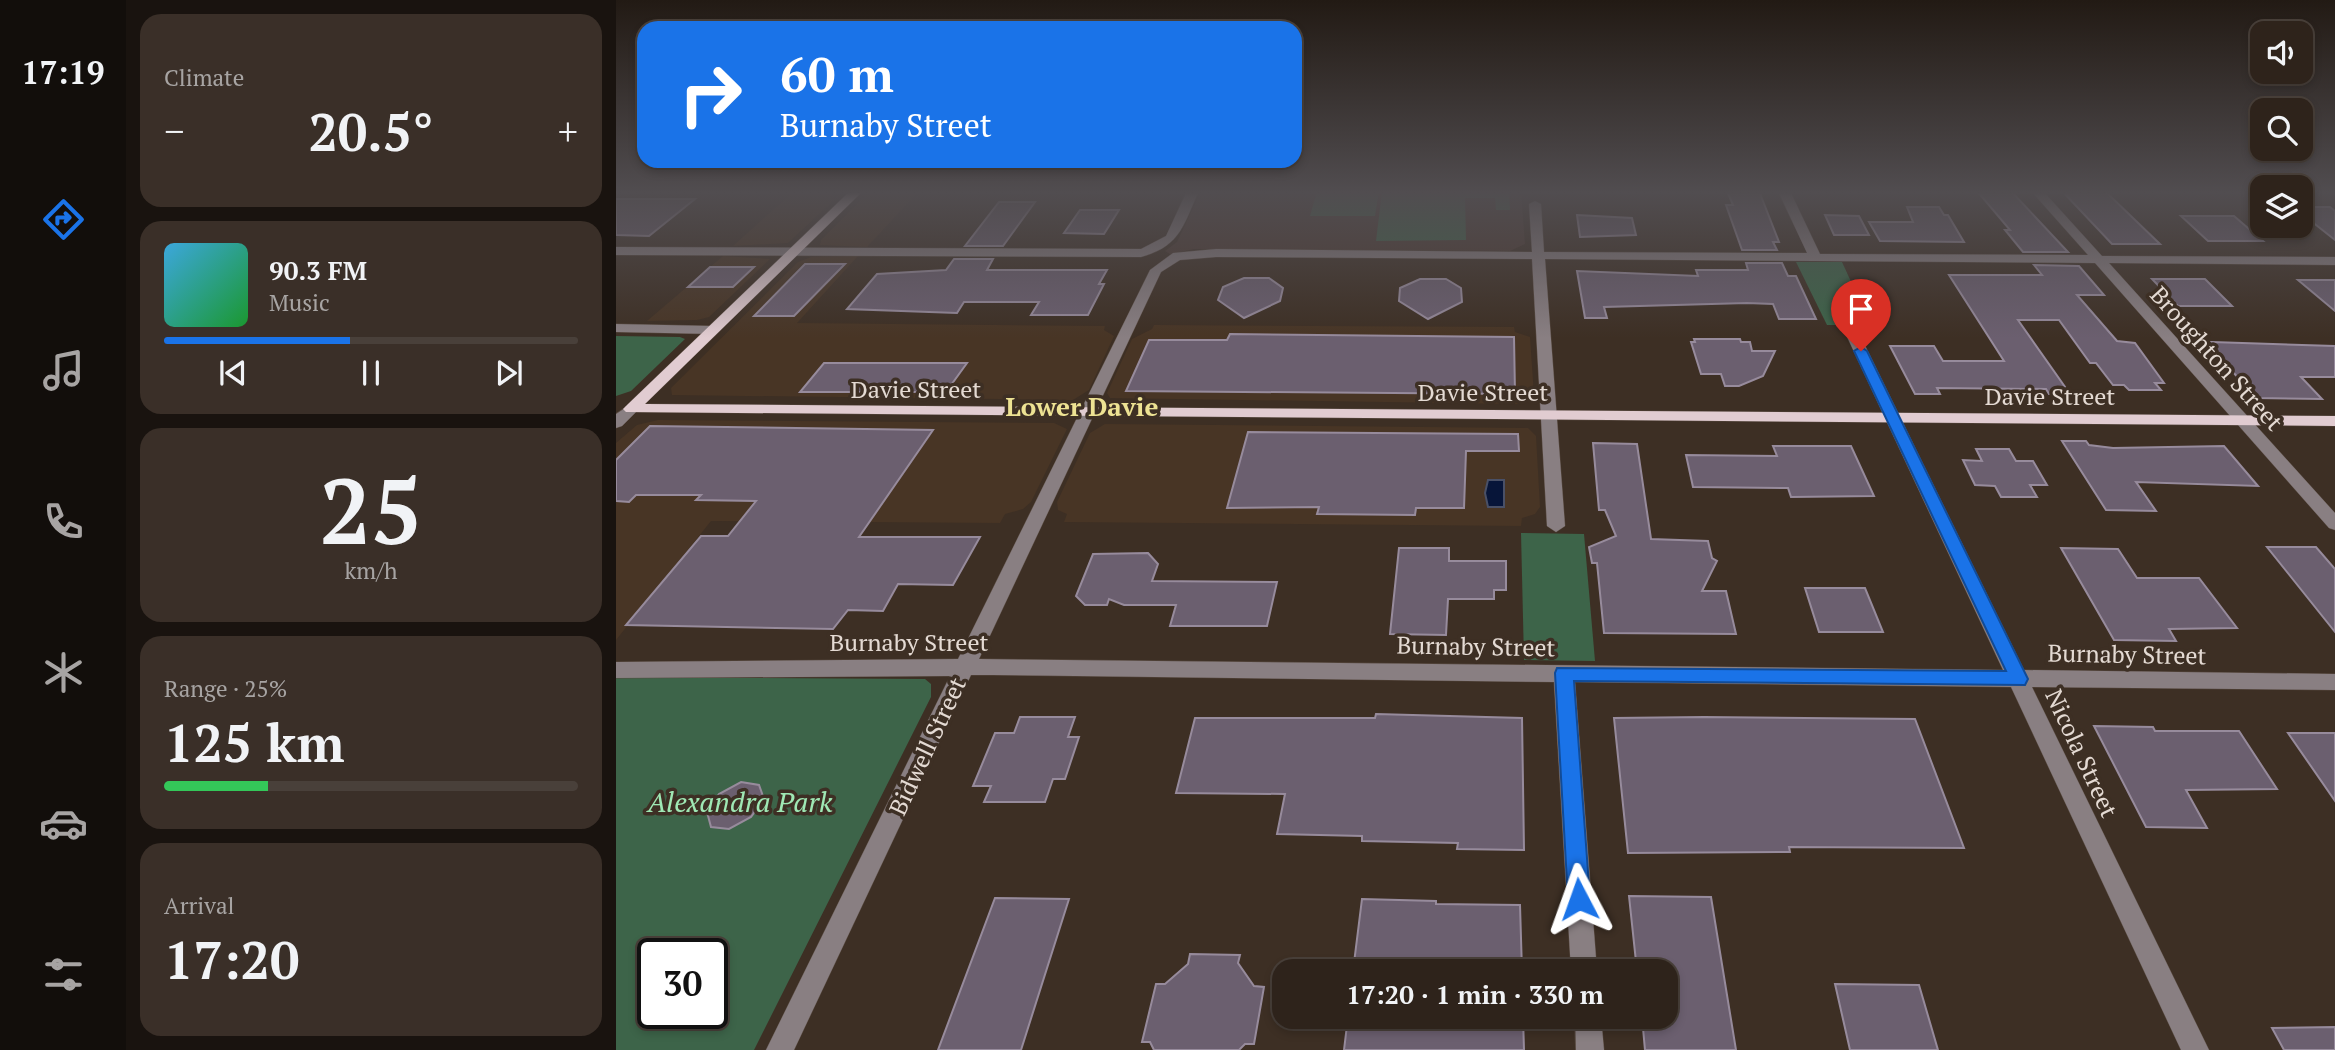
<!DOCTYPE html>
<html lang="en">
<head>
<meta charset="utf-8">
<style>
	:root { --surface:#2e231b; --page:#3a2f28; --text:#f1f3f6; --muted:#a7a4a3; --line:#49403a; --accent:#1a73e8 }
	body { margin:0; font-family:"PT Serif",serif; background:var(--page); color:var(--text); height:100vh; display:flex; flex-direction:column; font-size:26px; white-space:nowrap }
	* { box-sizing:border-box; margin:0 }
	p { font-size:23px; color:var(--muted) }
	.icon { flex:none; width:38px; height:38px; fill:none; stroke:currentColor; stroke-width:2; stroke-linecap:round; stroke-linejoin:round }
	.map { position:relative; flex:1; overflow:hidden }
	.panel { display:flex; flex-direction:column; gap:14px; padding:14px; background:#19130f; width:490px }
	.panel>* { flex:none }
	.top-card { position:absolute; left:21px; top:21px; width:665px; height:147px; border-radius:21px; box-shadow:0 4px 10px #0003,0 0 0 2px var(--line); background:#1a73e8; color:#fff; overflow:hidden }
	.buttons { position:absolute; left:1634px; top:21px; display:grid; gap:14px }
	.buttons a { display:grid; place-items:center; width:63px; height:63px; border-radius:14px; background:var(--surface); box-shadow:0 4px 10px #0003,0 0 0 2px var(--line); font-size:35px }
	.speed { position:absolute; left:21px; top:938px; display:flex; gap:14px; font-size:35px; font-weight:700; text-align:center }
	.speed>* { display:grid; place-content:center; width:91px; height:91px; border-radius:50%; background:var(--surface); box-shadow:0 4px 10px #0003,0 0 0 2px var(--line); line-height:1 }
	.speed .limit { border:4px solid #111; border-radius:10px; background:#fff; color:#111 }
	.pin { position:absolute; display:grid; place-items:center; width:60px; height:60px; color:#fff; margin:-72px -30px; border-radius:50% 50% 50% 0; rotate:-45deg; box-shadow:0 0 7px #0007 }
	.pin .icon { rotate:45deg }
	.me { position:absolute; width:77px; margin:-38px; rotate:356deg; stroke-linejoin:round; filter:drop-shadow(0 0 5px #0008) }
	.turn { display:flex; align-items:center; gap:24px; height:147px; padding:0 28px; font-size:32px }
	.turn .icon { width:91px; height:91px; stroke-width:2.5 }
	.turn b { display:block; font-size:49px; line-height:60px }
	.big { font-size:52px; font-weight:800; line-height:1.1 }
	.panel .tile { flex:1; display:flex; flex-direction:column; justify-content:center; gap:10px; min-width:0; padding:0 24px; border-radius:21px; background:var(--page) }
	.panel .dial { align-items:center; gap:0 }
	.dial b { font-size:91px; line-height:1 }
	.song { display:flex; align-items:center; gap:21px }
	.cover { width:84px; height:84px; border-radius:10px; background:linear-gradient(135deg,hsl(200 70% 55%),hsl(130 70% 35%)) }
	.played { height:7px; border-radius:4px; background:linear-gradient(90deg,var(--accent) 45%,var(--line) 45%) }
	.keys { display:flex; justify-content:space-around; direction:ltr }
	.heat { display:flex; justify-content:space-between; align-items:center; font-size:38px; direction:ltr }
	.charge { height:10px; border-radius:5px; background:linear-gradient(90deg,#34c759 25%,var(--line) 0) }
	.trip { position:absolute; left:656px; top:959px; width:406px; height:70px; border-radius:21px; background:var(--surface); box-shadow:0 4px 10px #0003,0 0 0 2px var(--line); font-weight:800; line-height:70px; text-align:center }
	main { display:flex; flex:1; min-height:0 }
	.tab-bar { display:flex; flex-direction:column; width:126px; justify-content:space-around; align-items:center; background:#120e0b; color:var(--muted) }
	.tab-bar .icon { width:49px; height:49px }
	.tab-bar .on { color:var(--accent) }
	.tab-bar b { font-size:32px; color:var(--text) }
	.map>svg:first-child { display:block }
	.built { fill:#483525 }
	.education { fill:#4b3830 }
	.green { fill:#3d6449; fill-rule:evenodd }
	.water { fill:#071539; stroke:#495067; stroke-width:2 }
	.building { fill:#6b5f6f; stroke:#978b9c; stroke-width:2 }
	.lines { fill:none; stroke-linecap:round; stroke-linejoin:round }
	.minor-casing { stroke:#584a40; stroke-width:1 }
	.major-casing { stroke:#584a40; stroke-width:1 }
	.minor { fill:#897f82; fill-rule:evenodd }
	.major { fill:#e1ccd1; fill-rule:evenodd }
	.route { fill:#1a73e8; stroke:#114b97; stroke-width:2 }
	.labels { text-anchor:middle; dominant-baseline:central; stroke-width:7; stroke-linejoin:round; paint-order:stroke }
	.street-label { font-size:24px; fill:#e4dad3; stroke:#3d2f24 }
	.neighbourhood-label { font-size:26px; font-weight:bold; fill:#ede293; stroke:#3d2f24 }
	.near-park-label { font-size:28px; font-style:italic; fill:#9fe8b4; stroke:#3d2f24 }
</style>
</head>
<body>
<main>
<nav class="tab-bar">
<b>17:19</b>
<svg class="icon on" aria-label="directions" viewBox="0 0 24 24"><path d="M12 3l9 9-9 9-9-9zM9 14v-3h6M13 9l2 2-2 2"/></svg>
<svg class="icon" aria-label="music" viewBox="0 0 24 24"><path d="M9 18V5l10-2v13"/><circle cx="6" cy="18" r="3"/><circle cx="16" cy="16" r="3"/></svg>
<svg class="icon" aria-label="phone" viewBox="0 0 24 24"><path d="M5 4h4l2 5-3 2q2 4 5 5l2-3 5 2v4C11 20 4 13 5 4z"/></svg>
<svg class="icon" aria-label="climate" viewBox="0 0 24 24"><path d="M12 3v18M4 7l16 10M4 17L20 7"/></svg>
<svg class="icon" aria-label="car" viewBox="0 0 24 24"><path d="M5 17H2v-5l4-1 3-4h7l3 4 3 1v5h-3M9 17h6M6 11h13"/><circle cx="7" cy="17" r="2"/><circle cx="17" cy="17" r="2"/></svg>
<svg class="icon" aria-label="filters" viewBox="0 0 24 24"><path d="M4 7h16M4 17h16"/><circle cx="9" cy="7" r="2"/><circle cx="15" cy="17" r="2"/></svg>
</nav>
<section class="panel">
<div class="tile"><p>Climate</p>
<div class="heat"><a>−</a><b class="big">20.5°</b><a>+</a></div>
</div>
<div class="tile">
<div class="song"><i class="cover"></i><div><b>90.3 FM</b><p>Music</p></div></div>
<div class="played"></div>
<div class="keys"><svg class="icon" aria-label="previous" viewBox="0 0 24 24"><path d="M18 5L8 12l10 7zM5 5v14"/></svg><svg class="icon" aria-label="pause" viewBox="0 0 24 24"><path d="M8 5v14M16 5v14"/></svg><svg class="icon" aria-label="next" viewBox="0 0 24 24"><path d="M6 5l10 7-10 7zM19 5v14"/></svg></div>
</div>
<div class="tile dial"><b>25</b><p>km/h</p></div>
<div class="tile"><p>Range · 25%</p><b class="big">125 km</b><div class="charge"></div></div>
<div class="tile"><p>Arrival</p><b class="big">17:20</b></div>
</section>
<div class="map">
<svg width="1719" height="1050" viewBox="0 0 1719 1050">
	<rect width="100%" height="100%" fill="#3d2f24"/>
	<g class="built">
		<polygon points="178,191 219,191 214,196 218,200 172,243 117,246"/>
		<polygon points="254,191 303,191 251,247 204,245 205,240"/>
		<polygon points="107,256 154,259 93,317 81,320 31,321"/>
		<polygon points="242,256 181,323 489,326 488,330 498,336 473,390 457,400 56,395 55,388 182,262 195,257"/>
		<polygon points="538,325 898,327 899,332 914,337 918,395 915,400 901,404 494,398 491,393 516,339 536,329"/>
		<polygon points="42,420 438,423 451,429 415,502 407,509 389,514 384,523 95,521 0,640 0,443 21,425"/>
		<polygon points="489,424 912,428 920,436 924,507 919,514 906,518 905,526 448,522 451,514 442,510 441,502 474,433"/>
	</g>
	<polygon class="education" points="585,191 905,191 909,244 894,251 578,249 554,254 549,251 561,242"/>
	<g class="green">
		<polygon points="701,191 763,191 759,216 694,216"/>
		<polygon points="766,191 893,191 894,210 880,210 879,198 849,198 850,240 760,241"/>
		<polygon points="1180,262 1226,262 1255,325 1211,325"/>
		<polygon points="0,336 64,337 69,339 15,391 0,396"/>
		<polygon points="905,533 968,534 979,661 908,660"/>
		<path d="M0,677l309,2 6,5v13l-177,353h-138zM37,954h59v59h-59z"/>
	</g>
	<polygon class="water" points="872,480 888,480 888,507 872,507 869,493"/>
	<g class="building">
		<polygon points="1111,191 1143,191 1163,242 1157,242 1161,250 1126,250 1110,205 1117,205"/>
		<polygon points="1361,191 1395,191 1452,252 1407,252 1389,230 1394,230"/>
		<polygon points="1446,191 1489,191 1544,244 1496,244"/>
		<polygon points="0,199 79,199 33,236 0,235"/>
		<polygon points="383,202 419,202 387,246 349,246"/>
		<polygon points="1291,207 1323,207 1328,215 1332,215 1348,242 1264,241 1253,222 1297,222"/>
		<polygon points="1685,207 1714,207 1719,211 1719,240 1685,213"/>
		<polygon points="464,210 503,210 488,234 448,233"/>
		<polygon points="961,215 1016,218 1020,235 964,237"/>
		<polygon points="1209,215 1243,216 1253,235 1218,235"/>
		<polygon points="1565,216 1618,216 1647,241 1592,241"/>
		<polygon points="338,259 377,259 371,270 491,270 483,284 488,284 472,315 415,315 423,302 348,302 341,313 231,309 261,274 330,270"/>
		<polygon points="1130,263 1166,263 1172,276 1180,276 1200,319 1163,319 1157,304 1131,303 988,307 991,318 969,318 961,271 1082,276 1080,270 1132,270"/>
		<polygon points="189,264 229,264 178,316 138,316"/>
		<polygon points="1418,265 1463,266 1488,295 1461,295 1501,341 1519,343 1548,383 1539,383 1545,390 1513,390 1508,385 1497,385 1480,363 1474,363 1443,320 1402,320 1454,394 1433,394 1430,389 1321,388 1324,394 1299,394 1274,346 1318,346 1327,361 1388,361 1333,275 1426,275"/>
		<polygon points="94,267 138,267 117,287 72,287"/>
		<polygon points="628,278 653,278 667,288 664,301 628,318 602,300 607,287"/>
		<polygon points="804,279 830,279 845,288 846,302 812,319 783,301 784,288"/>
		<polygon points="1536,279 1589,279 1616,306 1562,306"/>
		<polygon points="1682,280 1719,280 1719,311"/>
		<polygon points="614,334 898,337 899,394 510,391 533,340 611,340"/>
		<polygon points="1078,339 1124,339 1125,342 1134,342 1136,351 1159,351 1147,376 1123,386 1109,386 1105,374 1085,374 1075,342 1079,342"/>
		<polygon points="1596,342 1719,346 1719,377 1685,377 1706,399 1640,398 1592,344 1598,344"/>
		<polygon points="208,363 351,363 330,392 184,392"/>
		<polygon points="34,426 317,430 243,537 364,537 337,585 282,584 267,611 232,610 217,629 10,625 85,536 112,536 140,501 80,500 85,495 20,495 13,502 0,501 0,460"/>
		<polygon points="632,432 902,434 903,451 850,451 848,508 800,508 799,515 701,514 703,507 611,508"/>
		<polygon points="1446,441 1470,441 1473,445 1497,448 1608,446 1642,486 1520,482 1540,511 1490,510"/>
		<polygon points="977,443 1021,444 1035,539 1092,541 1096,558 1101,561 1086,591 1110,591 1120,634 988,633 981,563 976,563 973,547 1000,536 989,510 983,510"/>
		<polygon points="1157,446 1235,446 1258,496 1175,497 1172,488 1077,487 1070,455 1161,456"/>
		<polygon points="1360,449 1393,449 1400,461 1417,461 1431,485 1414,485 1421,497 1385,497 1379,486 1359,485 1347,460 1366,461"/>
		<polygon points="1651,547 1700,547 1719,569 1719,632"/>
		<polygon points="783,548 833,548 833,561 890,561 890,590 878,590 878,599 832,599 830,635 774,634"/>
		<polygon points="1445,548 1502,549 1521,578 1583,578 1621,628 1553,629 1560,641 1498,640"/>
		<polygon points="532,553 542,564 536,581 661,582 651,626 554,626 560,605 508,605 493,599 491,605 469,605 460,596 477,554"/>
		<polygon points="1189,588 1249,588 1267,632 1203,632"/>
		<polygon points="760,714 906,718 908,850 841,849 842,843 746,841 746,836 661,834 669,794 560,793 579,718 759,718"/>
		<polygon points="404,717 459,717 452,737 463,737 449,779 437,779 429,802 368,802 375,786 357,786 379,733 398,733"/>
		<polygon points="1088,717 1299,719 1348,848 1173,847 1174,852 1012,853 998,718"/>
		<polygon points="1478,726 1537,727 1539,731 1623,731 1661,789 1570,790 1591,828 1530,827"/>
		<polygon points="1672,733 1719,733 1719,801"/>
		<polygon points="125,782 143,785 148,799 135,817 113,829 95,827 91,812 103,794"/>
		<polygon points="1013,896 1095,897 1120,1050 1029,1050 1026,1017 1050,1017 1050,971 1021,971"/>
		<polygon points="379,898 453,899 405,1050 322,1050"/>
		<polygon points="746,899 820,901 820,904 904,905 906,971 737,971"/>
		<polygon points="574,954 624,955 622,963 638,986 648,987 638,1044 629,1044 623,1050 538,1050 534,1042 526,1042 540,984 549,984 572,964"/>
		<polygon points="1219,984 1303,985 1322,1050 1234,1050"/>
		<polygon points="732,1017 907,1017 908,1050 728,1050"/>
		<polygon points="1719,1027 1719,1050 1668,1050 1656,1028"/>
	</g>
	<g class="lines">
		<defs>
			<g id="minor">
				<path d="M571,191h12c-16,34 -18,55 -58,66l-525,-2v-8l525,2 25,-13z"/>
				<polygon points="1162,191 1174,191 1204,254 1472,255 1415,191 1427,191 1486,256 1719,257 1719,265 1493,263 1719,513 1719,530 1713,528 1479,263 929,259 949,526 940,532 931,526 916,259 600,257 564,260 545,272 363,659 1387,670 1226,326 1228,323 1238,323 1408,670 1719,674 1719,690 1416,687 1593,1050 1565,1050 1395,687 959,682 981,971 955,971 938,682 376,675 355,675 178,1050 150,1050 334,676 0,678 0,662 342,659 534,270 557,253 600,249 916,252 913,204 919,201 925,204 928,252 1191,253"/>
				<polygon points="1712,191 1719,191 1719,195"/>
				<polygon points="0,324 97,326 104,330 97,334 0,332"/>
				<polygon points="15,404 23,409 6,426 0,428 0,414"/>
				<polygon points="959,1017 985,1017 988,1050 960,1050"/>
			</g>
			<polygon id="major" points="234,191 247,191 29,404 1719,416 1719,426 10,412 7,409 10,406"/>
		</defs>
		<use href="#minor" class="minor-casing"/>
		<use href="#major" class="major-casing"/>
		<use href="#minor" class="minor"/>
		<use href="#major" class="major"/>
	</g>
	<linearGradient id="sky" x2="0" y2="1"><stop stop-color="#221a14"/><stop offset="0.57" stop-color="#514d50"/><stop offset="1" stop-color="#514d50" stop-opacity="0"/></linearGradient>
	<rect width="1719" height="338" fill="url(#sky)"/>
	<polygon class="route" points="1245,347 1251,351 1412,679 1409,685 958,681 974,899 971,907 963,910 956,907 952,899 939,673 941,668 1390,671 1238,351"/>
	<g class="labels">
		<g class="street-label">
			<text transform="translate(1601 358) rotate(48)">Broughton Street</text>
			<text x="300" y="389">Davie Street</text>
			<text x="867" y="392">Davie Street</text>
			<text x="1434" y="396">Davie Street</text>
			<text x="293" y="642">Burnaby Street</text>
			<text transform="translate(860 646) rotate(1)">Burnaby Street</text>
			<text transform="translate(1511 654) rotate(1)">Burnaby Street</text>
			<text transform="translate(311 746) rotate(-65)">Bidwell Street</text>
			<text transform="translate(1466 753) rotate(65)">Nicola Street</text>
		</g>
		<g class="neighbourhood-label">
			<text x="466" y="406">Lower Davie</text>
		</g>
		<g class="near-park-label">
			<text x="124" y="801">Alexandra Park</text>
		</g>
	</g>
</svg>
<div class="buttons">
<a><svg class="icon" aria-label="sound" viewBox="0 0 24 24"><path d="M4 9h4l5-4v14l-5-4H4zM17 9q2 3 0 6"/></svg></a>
<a><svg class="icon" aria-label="search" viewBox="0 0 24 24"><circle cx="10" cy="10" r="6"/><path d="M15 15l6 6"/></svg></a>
<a><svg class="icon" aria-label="layers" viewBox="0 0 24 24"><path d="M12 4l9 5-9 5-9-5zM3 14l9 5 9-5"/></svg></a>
</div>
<div class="speed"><div class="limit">30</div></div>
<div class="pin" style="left:1245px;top:351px;background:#d93025"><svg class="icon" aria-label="arrive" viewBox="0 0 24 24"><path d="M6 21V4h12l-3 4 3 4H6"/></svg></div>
<svg class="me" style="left:963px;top:899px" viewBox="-20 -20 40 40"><path d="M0-17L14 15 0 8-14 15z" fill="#1a73e8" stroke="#fff" stroke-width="4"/></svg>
<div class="trip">17:20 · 1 min · 330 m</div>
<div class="top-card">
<div class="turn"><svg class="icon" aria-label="right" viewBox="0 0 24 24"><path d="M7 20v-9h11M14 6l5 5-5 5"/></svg><div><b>60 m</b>Burnaby Street</div></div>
</div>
</div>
</main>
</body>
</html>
